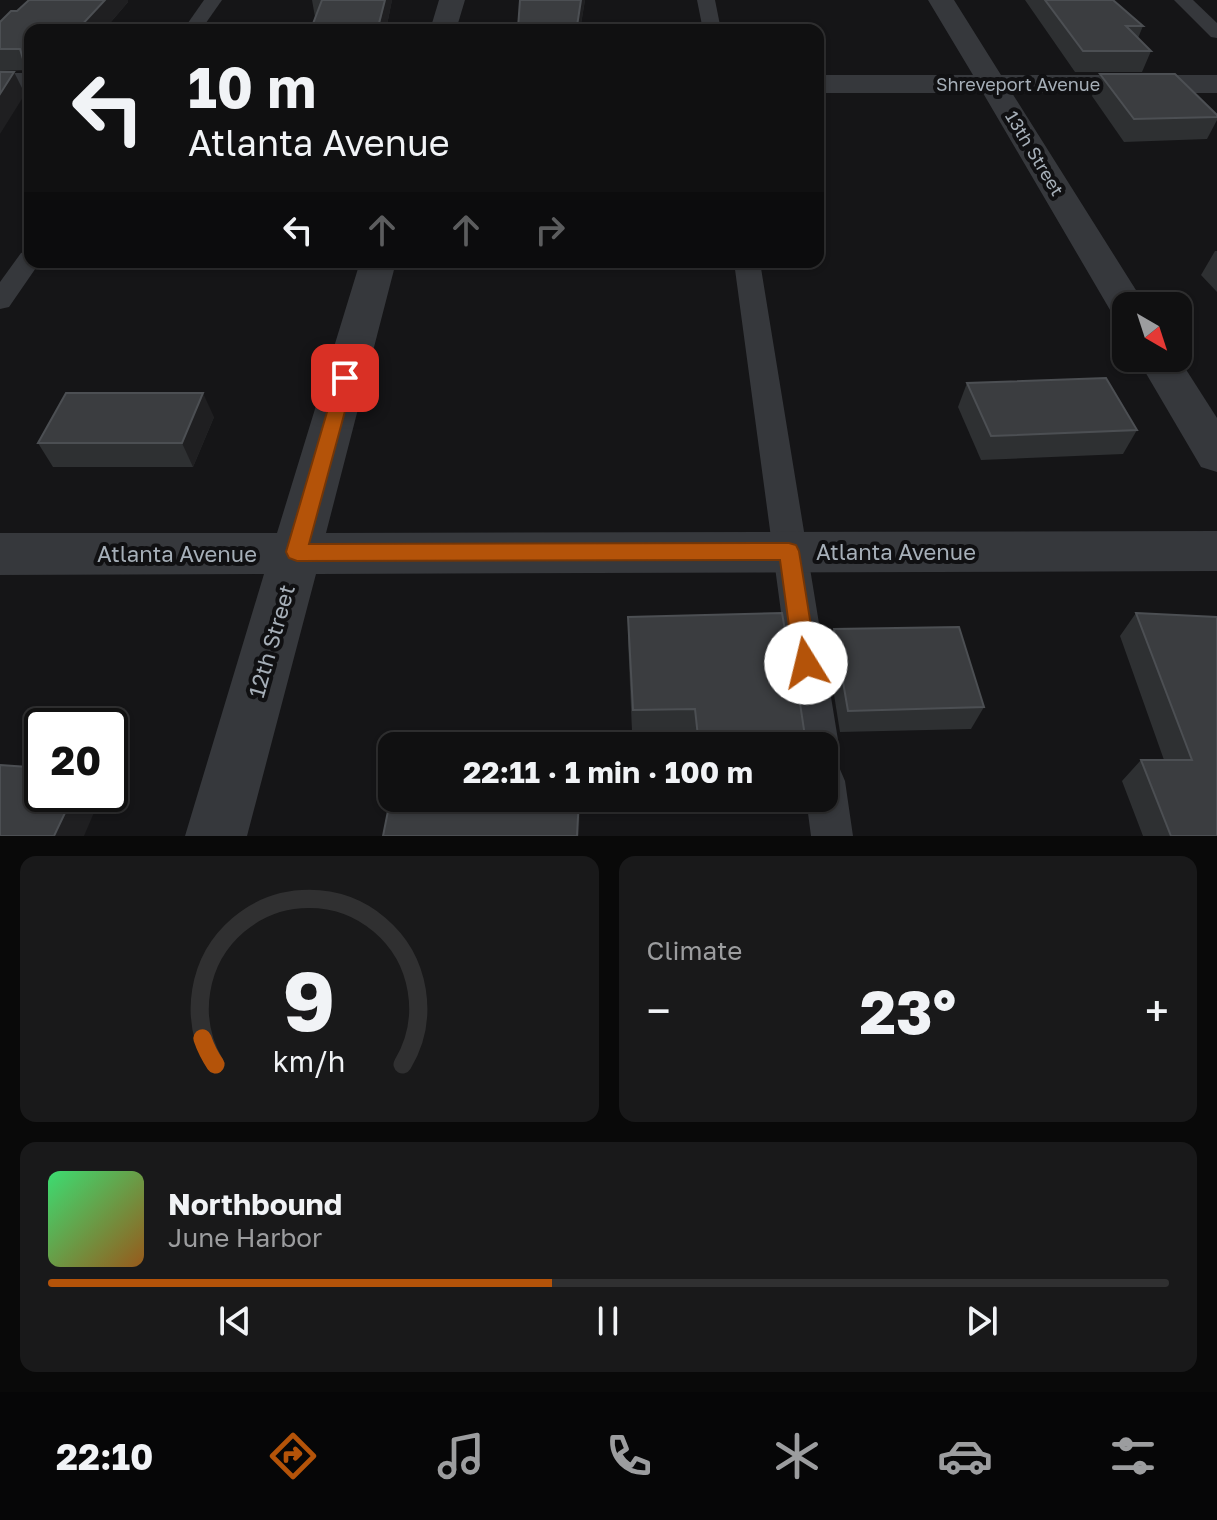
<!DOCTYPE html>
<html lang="en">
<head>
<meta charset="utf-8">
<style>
	:root { --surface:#101011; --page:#19191a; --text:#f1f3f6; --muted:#9c9d9f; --line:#303031; --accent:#b45309 }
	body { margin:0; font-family:"Golos Text",sans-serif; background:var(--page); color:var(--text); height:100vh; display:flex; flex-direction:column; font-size:30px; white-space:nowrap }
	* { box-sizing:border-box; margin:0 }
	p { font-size:26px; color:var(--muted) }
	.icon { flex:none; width:44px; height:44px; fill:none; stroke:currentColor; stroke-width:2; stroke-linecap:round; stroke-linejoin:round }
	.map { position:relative; height:836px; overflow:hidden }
	.panel { display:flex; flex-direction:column; gap:20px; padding:20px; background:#090909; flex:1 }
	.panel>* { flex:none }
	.hud { position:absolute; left:24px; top:24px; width:800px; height:244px; border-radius:16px; box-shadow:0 2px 6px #0004,0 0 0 2px var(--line); background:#101011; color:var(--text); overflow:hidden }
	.needle { width:52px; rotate:141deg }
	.buttons { position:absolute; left:1112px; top:292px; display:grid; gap:16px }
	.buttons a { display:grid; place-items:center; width:80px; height:80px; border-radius:16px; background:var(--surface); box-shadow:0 2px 6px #0004,0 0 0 2px var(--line); font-size:40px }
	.speed { position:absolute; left:24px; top:708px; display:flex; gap:16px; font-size:40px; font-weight:700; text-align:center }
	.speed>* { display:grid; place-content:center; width:104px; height:104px; border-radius:50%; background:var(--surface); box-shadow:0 2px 6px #0004,0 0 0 2px var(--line); line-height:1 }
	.speed .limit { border:4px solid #111; border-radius:12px; background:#fff; color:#111 }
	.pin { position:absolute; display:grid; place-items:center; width:68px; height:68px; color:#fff; margin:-34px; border-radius:16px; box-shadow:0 4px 12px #0006 }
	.me { position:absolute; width:88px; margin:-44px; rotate:351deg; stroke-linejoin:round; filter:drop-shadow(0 0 6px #0008) }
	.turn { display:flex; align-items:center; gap:28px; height:168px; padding:0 32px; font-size:36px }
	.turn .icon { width:104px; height:104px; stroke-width:2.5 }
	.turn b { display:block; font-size:56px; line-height:68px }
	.lanes { display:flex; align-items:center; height:76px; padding:0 32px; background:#0003; justify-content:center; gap:40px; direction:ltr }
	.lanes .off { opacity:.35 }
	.big { font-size:60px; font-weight:700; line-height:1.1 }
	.panel .widget { flex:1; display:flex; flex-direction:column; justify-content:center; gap:12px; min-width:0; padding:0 28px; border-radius:16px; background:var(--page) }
	.panel .dial { align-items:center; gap:0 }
	.dial svg { height:208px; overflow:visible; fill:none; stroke:var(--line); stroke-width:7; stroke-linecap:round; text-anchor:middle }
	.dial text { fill:var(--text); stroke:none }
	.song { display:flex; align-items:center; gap:24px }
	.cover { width:96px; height:96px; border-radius:12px; background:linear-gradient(135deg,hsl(140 70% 55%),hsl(30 70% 35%)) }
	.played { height:8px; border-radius:4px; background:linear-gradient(90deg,var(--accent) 45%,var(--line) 45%) }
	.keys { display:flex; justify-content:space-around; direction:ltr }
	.heat { display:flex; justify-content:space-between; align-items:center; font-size:44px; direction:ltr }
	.panel .tiles { flex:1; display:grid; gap:20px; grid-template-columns:1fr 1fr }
	.widget:last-child { grid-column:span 2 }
	.trip { position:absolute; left:378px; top:732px; width:460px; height:80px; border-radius:16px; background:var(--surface); box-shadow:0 2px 6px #0004,0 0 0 2px var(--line); font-weight:700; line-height:80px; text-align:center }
	.tab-bar { display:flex; height:128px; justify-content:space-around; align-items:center; background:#060607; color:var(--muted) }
	.tab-bar .icon { width:56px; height:56px }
	.tab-bar .current { color:var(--accent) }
	.tab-bar b { font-size:36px; color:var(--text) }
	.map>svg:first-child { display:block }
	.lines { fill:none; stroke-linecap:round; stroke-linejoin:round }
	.service { fill:#36383c; fill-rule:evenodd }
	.minor { fill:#36383c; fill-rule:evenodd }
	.wall { fill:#2e3032 }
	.shaded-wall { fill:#1f1f21 }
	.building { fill:#3b3d40; stroke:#4c4f53; stroke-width:2 }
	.route { fill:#b45309; stroke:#753606; stroke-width:2 }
	.labels { text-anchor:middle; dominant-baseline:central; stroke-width:8; stroke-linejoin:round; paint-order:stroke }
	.far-street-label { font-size:18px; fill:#a6afb8; stroke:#101012 }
	.street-label { font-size:22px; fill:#a6afb8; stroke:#101012 }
</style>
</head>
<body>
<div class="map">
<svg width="1217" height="836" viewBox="0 0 1217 836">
	<rect width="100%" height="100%" fill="#151517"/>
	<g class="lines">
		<g class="service">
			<polygon points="204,0 222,0 201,30 183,30"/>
			<polygon points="697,0 715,0 721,30 703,30"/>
			<polygon points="1174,0 1193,0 1217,23 1217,38 1211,37"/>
			<polygon points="30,250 30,262 40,262 9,307 0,309 0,282 21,253"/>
			<polygon points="734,262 760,262 839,746 833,760 827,762 839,767 845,781 853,836 811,836 806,798 824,798 824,746 799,746"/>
		</g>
		<g class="minor">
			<polygon points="439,0 465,0 456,30 430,30"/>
			<polygon points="928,0 954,0 1001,75 1217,75 1217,93 1012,93 1146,306 1126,306 1126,318 1113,315 983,93 818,93 818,75 973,75"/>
			<rect x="0" y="73" width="30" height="18"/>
			<polygon points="360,262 396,262 326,533 1217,531 1217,571 316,574 247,836 185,836 264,574 0,575 0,533 277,533"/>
			<polygon points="1178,357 1217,418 1217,472 1201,467 1137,358"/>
		</g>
	</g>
	<g class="wall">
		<polygon points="29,0 128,0 128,2 104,30 30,30 30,74 28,70 0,71 0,22 17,11"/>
		<polygon points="312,0 392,0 386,30 311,30 315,17"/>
		<polygon points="520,0 585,0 580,30 518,30"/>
		<polygon points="1025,0 1113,0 1143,26 1138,38 1151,51 1142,72 1075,72"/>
		<polygon points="1100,74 1217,115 1217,120 1207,139 1124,142 1092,96"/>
		<polygon points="1215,251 1217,251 1217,292 1201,275"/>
		<polygon points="967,383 1137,430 1123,454 981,460 958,407"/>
		<polygon points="214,417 193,467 53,467 38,443"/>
		<polygon points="1136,613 1217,617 1217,836 1143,836 1122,781 1141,760 1164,760 1120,636"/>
		<polygon points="628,617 806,743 806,746 694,746 692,730 632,731 628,640"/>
		<polygon points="834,629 984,707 971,729 840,732 827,651"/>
	</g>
	<g class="shaded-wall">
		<polygon points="105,0 128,0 128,2 104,30 80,30 79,28"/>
		<polygon points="385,0 392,0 386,30 379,30"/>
		<polygon points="581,0 585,0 580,30 577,30"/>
		<polygon points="30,49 30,74 23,59"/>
		<polygon points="14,72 25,94 0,134 0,94"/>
		<polygon points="203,393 214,417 193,467 182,443"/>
		<polygon points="74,794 102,794 84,836 54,836"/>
		<polygon points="579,798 580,811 579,836 577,836"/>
	</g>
	<g class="building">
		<polygon points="29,0 105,0 79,28 44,28 42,30 30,30 30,49 23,59 20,49 0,49 0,22 11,11 17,11"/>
		<polygon points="322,0 385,0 378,27 311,29"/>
		<polygon points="520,0 581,0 577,26 518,28"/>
		<polygon points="1045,0 1113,0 1143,26 1126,26 1151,51 1083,51"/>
		<polygon points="0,72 14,72 0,94"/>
		<polygon points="1100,74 1175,74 1217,115 1217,117 1134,119"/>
		<polygon points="1106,378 1137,430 991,436 967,383"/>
		<polygon points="66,393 203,393 182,443 38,443"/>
		<polygon points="782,613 785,630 789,630 806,743 742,746 699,746 695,709 633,710 628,617"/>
		<polygon points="1136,613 1217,617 1217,836 1171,836 1141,760 1192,760"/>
		<polygon points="959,627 984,707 848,711 834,629"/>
		<polygon points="0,765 42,768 42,794 74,794 54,836 0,836"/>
		<polygon points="392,791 392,798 579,798 577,836 383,836"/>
	</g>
	<polygon class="route" points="345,372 354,378 309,544 789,543 796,545 799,551 817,663 814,670 806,673 798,670 794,663 780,560 297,561 289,558 286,552 337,378"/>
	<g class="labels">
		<g class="far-street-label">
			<text x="1018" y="84">Shreveport Avenue</text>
			<text transform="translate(1035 153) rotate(59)">13th Street</text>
		</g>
		<g class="street-label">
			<text x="896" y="551">Atlanta Avenue</text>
			<text x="177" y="553">Atlanta Avenue</text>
			<text transform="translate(271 641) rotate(-74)">12th Street</text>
		</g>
	</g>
</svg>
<div class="buttons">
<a><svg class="needle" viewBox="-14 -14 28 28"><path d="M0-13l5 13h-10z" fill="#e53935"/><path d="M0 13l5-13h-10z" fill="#9c9d9f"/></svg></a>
</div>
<div class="speed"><div class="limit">20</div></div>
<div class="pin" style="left:345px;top:378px;background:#d93025"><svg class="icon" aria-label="arrive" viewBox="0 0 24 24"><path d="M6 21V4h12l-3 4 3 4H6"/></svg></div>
<svg class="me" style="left:806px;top:663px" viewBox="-20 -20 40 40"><circle r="19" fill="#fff"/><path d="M0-13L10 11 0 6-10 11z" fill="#b45309"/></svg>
<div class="trip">22:11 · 1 min · 100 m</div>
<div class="hud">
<div class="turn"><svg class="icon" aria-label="left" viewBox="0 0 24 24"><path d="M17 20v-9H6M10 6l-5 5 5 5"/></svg><div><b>10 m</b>Atlanta Avenue</div></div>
<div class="lanes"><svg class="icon" aria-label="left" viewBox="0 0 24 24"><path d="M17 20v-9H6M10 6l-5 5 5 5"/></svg><svg class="icon off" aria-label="ahead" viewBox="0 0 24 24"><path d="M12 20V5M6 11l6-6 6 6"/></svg><svg class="icon off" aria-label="ahead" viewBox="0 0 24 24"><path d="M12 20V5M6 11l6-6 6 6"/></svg><svg class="icon off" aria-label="right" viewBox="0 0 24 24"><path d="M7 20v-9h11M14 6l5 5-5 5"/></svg></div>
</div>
</div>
<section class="panel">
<div class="tiles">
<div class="widget dial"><svg viewBox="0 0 100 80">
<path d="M14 69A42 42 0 1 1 86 69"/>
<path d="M14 69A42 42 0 0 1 9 59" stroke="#b45309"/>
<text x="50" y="56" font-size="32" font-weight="700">9</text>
<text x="50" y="72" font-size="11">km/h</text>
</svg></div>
<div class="widget"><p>Climate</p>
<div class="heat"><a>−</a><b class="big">23°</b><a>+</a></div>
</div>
<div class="widget">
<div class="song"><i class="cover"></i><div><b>Northbound</b><p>June Harbor</p></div></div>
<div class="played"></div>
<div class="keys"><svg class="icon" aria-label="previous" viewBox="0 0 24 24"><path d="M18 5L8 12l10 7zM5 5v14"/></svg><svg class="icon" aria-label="pause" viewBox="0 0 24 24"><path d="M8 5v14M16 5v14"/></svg><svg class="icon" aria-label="next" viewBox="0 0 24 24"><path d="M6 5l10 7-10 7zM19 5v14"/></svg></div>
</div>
</div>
</section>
<nav class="tab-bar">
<b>22:10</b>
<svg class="icon current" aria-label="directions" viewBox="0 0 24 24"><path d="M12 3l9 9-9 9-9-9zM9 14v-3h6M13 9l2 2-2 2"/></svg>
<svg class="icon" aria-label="music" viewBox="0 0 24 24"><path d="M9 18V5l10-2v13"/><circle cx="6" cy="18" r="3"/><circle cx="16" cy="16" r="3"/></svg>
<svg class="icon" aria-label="phone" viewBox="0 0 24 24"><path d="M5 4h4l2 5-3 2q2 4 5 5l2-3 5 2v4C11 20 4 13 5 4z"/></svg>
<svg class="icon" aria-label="climate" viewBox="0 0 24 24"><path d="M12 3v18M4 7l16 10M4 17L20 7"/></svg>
<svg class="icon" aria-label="car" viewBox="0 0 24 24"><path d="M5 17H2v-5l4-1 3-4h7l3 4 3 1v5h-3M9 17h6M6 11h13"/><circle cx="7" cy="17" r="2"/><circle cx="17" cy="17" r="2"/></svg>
<svg class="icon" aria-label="filters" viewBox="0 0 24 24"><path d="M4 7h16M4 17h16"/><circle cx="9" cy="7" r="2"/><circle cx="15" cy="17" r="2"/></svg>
</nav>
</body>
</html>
